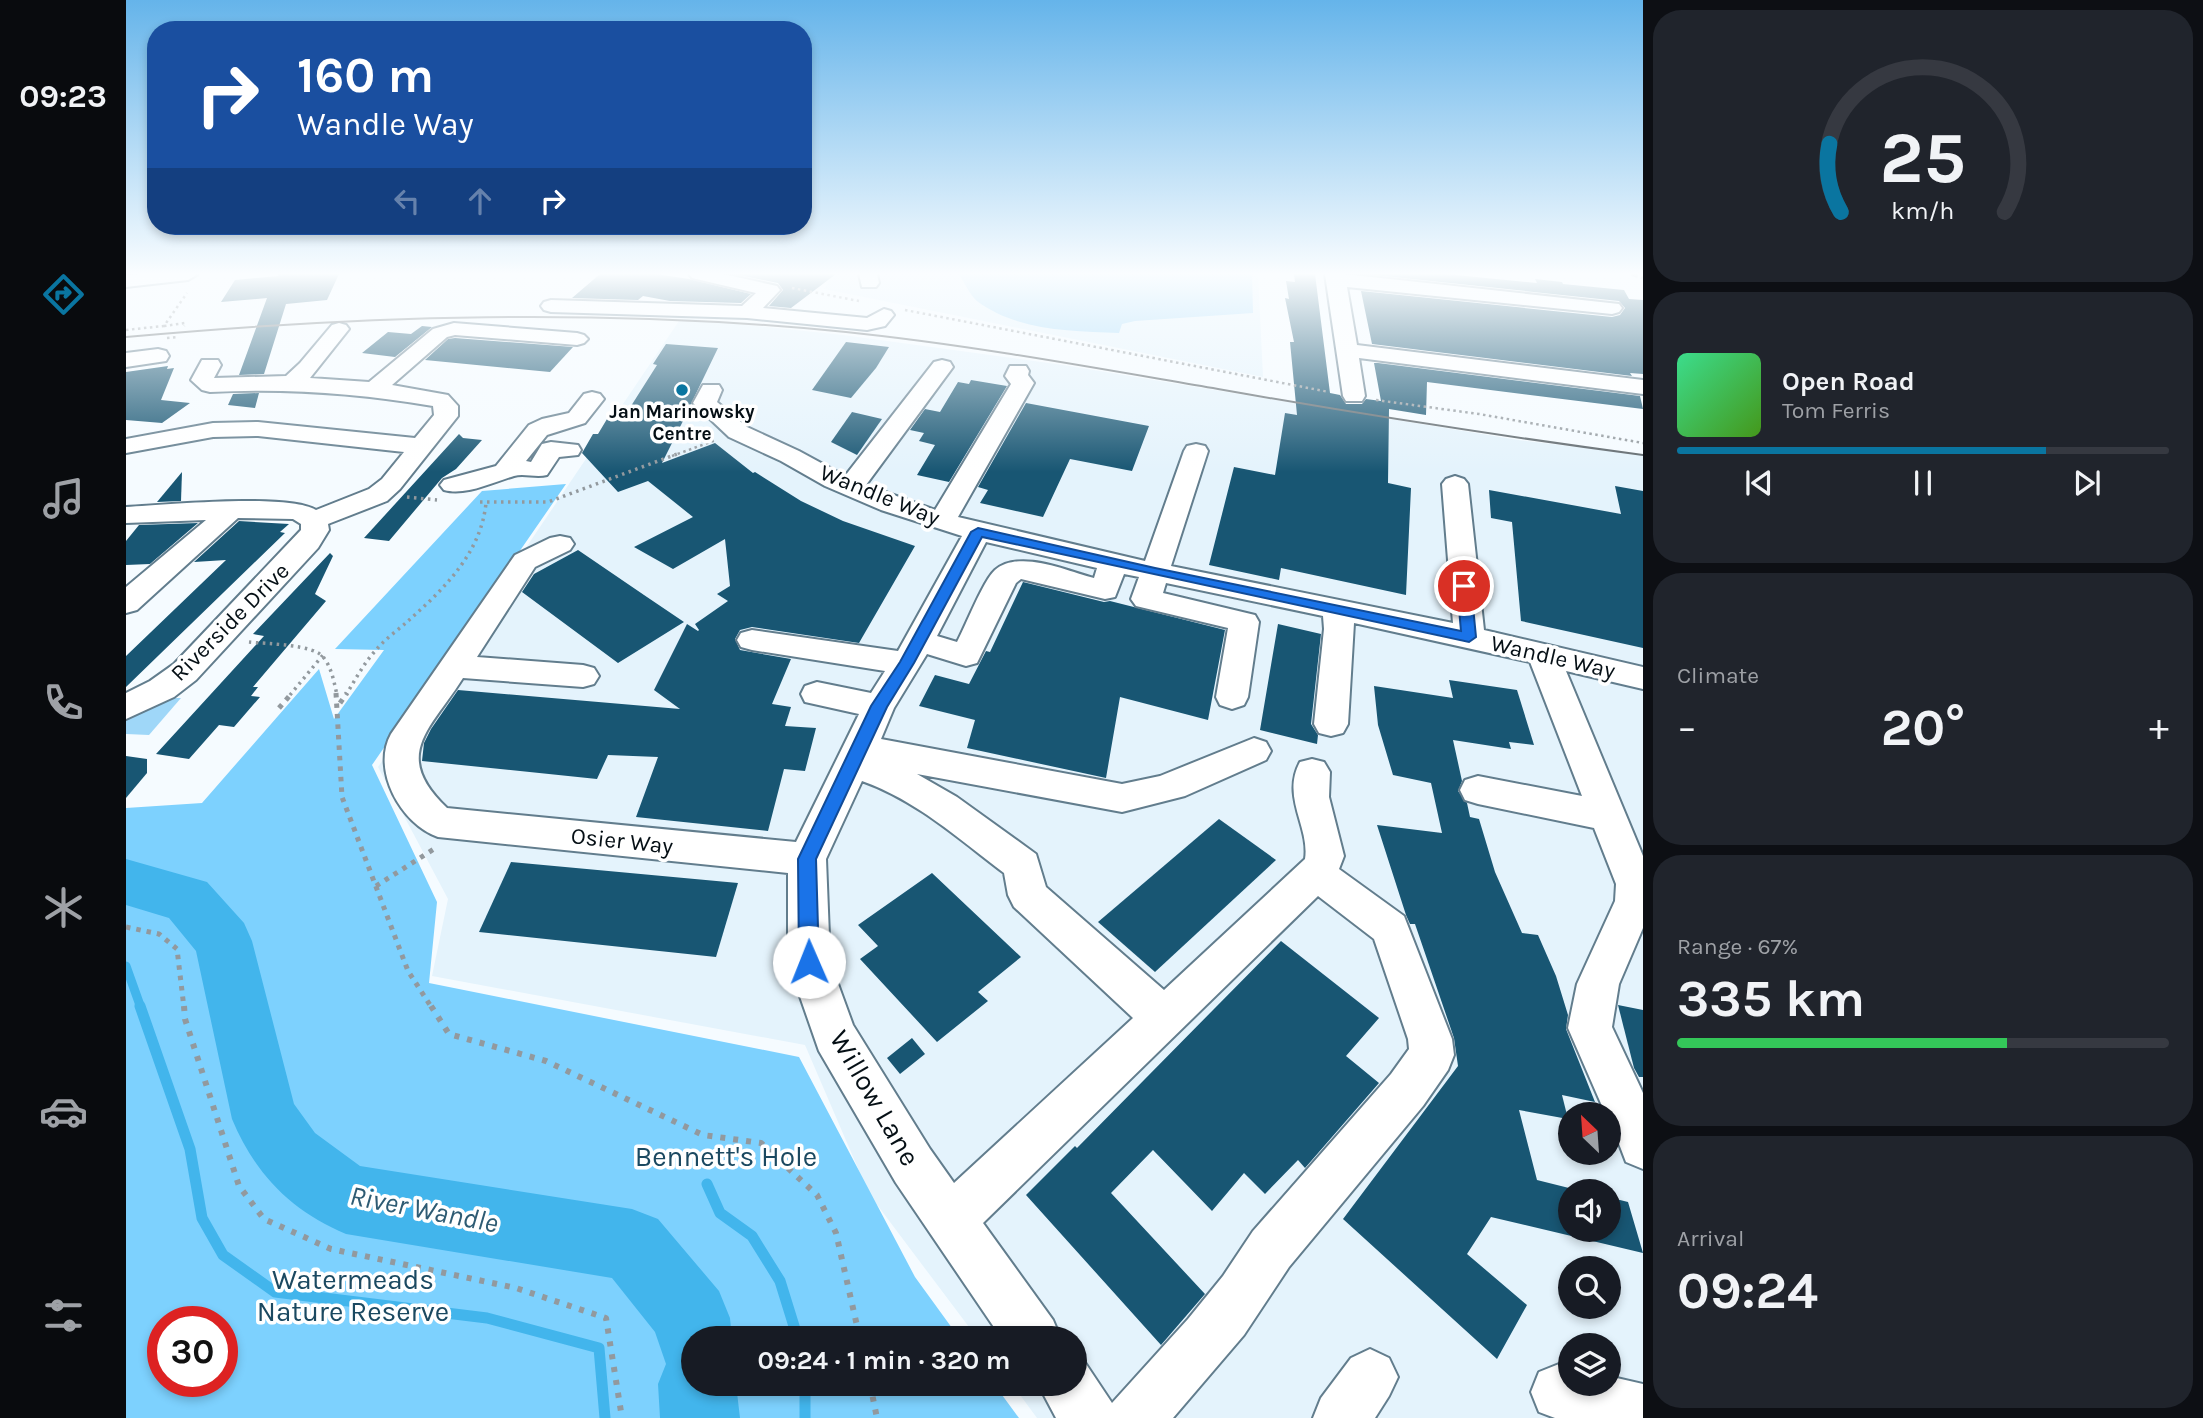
<!DOCTYPE html>
<html lang="en">
<head>
<meta charset="utf-8">
<style>
	:root { --surface:#171b24; --page:#20242c; --text:#f1f3f6; --muted:#9ea1a6; --line:#363941; --accent:#0a75a0 }
	body { margin:0; font-family:Karla,sans-serif; background:var(--page); color:var(--text); height:100vh; display:flex; flex-direction:column; font-size:26px; white-space:nowrap }
	* { box-sizing:border-box; margin:0 }
	p { font-size:23px; color:var(--muted) }
	.icon { flex:none; width:38px; height:38px; fill:none; stroke:currentColor; stroke-width:2; stroke-linecap:round; stroke-linejoin:round }
	.map { position:relative; flex:1; overflow:hidden }
	.panel { display:flex; flex-direction:column; gap:10px; padding:10px; background:#0d0f14; width:560px }
	.panel>* { flex:none }
	.guide { position:absolute; left:21px; top:21px; width:665px; height:214px; border-radius:28px; box-shadow:0 4px 10px #0003; background:#1a4fa0; color:#fff; overflow:hidden }
	.needle { width:46px; rotate:335deg }
	.tools { position:absolute; left:1432px; top:1102px; display:grid; gap:14px }
	.tools a { display:grid; place-items:center; width:63px; height:63px; border-radius:50%; background:var(--surface); box-shadow:0 4px 10px #0003; font-size:35px }
	.speed { position:absolute; left:21px; top:1306px; display:flex; gap:14px; font-size:35px; font-weight:700; text-align:center }
	.speed>* { display:grid; place-content:center; width:91px; height:91px; border-radius:50%; background:var(--surface); box-shadow:0 4px 10px #0003; line-height:1 }
	.speed .limit { border:10px solid #d22; background:#fff; color:#111 }
	.pin { position:absolute; display:grid; place-items:center; width:60px; height:60px; color:#fff; margin:-30px; border:4px solid #fff; border-radius:50%; box-shadow:0 2px 7px #0007 }
	.me { position:absolute; width:77px; margin:-38px; rotate:359deg; stroke-linejoin:round; filter:drop-shadow(0 0 5px #0008) }
	.turn { display:flex; align-items:center; gap:24px; height:147px; padding:0 35px; font-size:32px }
	.turn .icon { width:91px; height:91px; stroke-width:2.5 }
	.turn b { display:block; font-size:49px; line-height:60px }
	.lanes { display:flex; align-items:center; height:66px; padding:0 35px; background:#0003; justify-content:center; gap:35px; direction:ltr }
	.lanes .off { opacity:.35 }
	.big { font-size:52px; font-weight:700; line-height:1.1 }
	.panel .tile { flex:1; display:flex; flex-direction:column; justify-content:center; gap:10px; min-width:0; padding:0 24px; border-radius:28px; background:var(--page) }
	.panel .dial { align-items:center; gap:0 }
	.dial svg { height:182px; overflow:visible; fill:none; stroke:var(--line); stroke-width:7; stroke-linecap:round; text-anchor:middle }
	.dial text { fill:var(--text); stroke:none }
	.song { display:flex; align-items:center; gap:21px }
	.cover { width:84px; height:84px; border-radius:10px; background:linear-gradient(135deg,hsl(150 70% 55%),hsl(100 70% 35%)) }
	.played { height:7px; border-radius:4px; background:linear-gradient(90deg,var(--accent) 75%,var(--line) 75%) }
	.keys { display:flex; justify-content:space-around; direction:ltr }
	.heat { display:flex; justify-content:space-between; align-items:center; font-size:38px; direction:ltr }
	.charge { height:10px; border-radius:5px; background:linear-gradient(90deg,#34c759 67%,var(--line) 0) }
	.trip { position:absolute; left:555px; top:1326px; width:406px; height:70px; border-radius:35px; background:var(--surface); box-shadow:0 4px 10px #0003; font-weight:700; line-height:70px; text-align:center }
	main { display:flex; flex:1; min-height:0 }
	.menu { display:flex; flex-direction:column; width:126px; justify-content:space-around; align-items:center; background:#090b0e; color:var(--muted) }
	.menu .icon { width:49px; height:49px }
	.menu .active { color:var(--accent) }
	.menu b { font-size:32px; color:var(--text) }
	.map>svg:first-child { display:block }
	.built { fill:#e4f3fc; fill-rule:evenodd }
	.green { fill:#9fd7f8 }
	.forest { fill:#7dd1fe; fill-rule:evenodd }
	.lines { fill:none; stroke-linecap:round; stroke-linejoin:round }
	.stream-far1 { stroke:#42b5ec; stroke-width:9 }
	.stream { stroke:#42b5ec; stroke-width:11 }
	.river { fill:#42b5ec; fill-rule:evenodd }
	.building { fill:#185673 }
	.minor-casing { stroke:#627d8d; stroke-width:4 }
	.path-far3 { stroke:#92999e; stroke-width:2.5; stroke-dasharray:2.5 3.5; stroke-linecap:butt }
	.path-far2 { stroke:#92999e; stroke-width:3.5; stroke-dasharray:2.5 4.5; stroke-linecap:butt }
	.path-far1 { stroke:#92999e; stroke-width:5; stroke-dasharray:4.5 6; stroke-linecap:butt }
	.path { stroke:#92999e; stroke-width:6; stroke-dasharray:5 8; stroke-linecap:butt }
	.minor { fill:#fff; fill-rule:evenodd }
	.tram { stroke:#5f686d; stroke-width:2 }
	.rail { stroke:#5f686d; stroke-width:3.5; stroke-dasharray:7 3.5; stroke-linecap:butt }
	.route { fill:#1a73e8; stroke:#114b97; stroke-width:2 }
	.poi-dot { fill:#0a75a0; stroke:#fff; stroke-width:2.5 }
	.labels { text-anchor:middle; dominant-baseline:central; stroke-width:7; stroke-linejoin:round; paint-order:stroke }
	.far-poi-label { font-size:19px; font-weight:bold; fill:#050f15; stroke:#fff }
	.street-label { font-size:23px; fill:#050f15; stroke:#fff }
	.near-street-label { font-size:28px; fill:#050f15; stroke:#fff }
	.near-park-label { font-size:28px; fill:#1b4961; stroke:#fff }
	.near-water-label { font-size:28px; font-style:italic; fill:#2e5b73; stroke:#fff }
</style>
</head>
<body>
<main>
<nav class="menu">
<b>09:23</b>
<svg class="icon active" aria-label="directions" viewBox="0 0 24 24"><path d="M12 3l9 9-9 9-9-9zM9 14v-3h6M13 9l2 2-2 2"/></svg>
<svg class="icon" aria-label="music" viewBox="0 0 24 24"><path d="M9 18V5l10-2v13"/><circle cx="6" cy="18" r="3"/><circle cx="16" cy="16" r="3"/></svg>
<svg class="icon" aria-label="phone" viewBox="0 0 24 24"><path d="M5 4h4l2 5-3 2q2 4 5 5l2-3 5 2v4C11 20 4 13 5 4z"/></svg>
<svg class="icon" aria-label="climate" viewBox="0 0 24 24"><path d="M12 3v18M4 7l16 10M4 17L20 7"/></svg>
<svg class="icon" aria-label="car" viewBox="0 0 24 24"><path d="M5 17H2v-5l4-1 3-4h7l3 4 3 1v5h-3M9 17h6M6 11h13"/><circle cx="7" cy="17" r="2"/><circle cx="17" cy="17" r="2"/></svg>
<svg class="icon" aria-label="filters" viewBox="0 0 24 24"><path d="M4 7h16M4 17h16"/><circle cx="9" cy="7" r="2"/><circle cx="15" cy="17" r="2"/></svg>
</nav>
<div class="map">
<svg width="1517" height="1418" viewBox="0 0 1517 1418">
	<rect width="100%" height="100%" fill="#f5fbff"/>
	<g class="built">
		<polygon points="708,274 1132,274 1137,377 698,289"/>
		<path d="M555,318l162,17 220,30 455,75 125,15v963h-606l-25,-34h62v-45h-96l-109,-145 -64,-149 -373,-69 16,-77 -70,-132zM1444,1115h38v38h-38zM1444,1192h38v38h-38zM1444,1269h38v38h-38zM1444,1346h38v38h-38z"/>
	</g>
	<g class="green">
		<path d="M833,274h293l1,39 -118,8 -13,3 -3,9c-48,-2 -102,-2 -142,-32 -7,-6 -13,-19 -18,-27z"/>
		<polygon points="47,698 55,698 23,735 0,734 0,717"/>
	</g>
	<path class="forest" d="M440,484l-194,281 65,137 -8,81 370,74 116,220 45,62h-267v45h301l25,34h-893v-610l76,-5 117,-134 15,50 50,-69 -49,-1 147,-158zM37,1321h59v60h-59z"/>
	<g class="lines">
		<polyline class="stream-far1" points="0,966 15,1008"/>
		<g class="stream">
			<polyline points="14,1006 64,1149 76,1218 97,1255 149,1292 361,1318 473,1348 479,1418"/>
			<polyline points="581,1184 594,1213 626,1236 654,1281 672,1339"/>
			<polyline points="679,1384 679,1418"/>
		</g>
		<path class="river" d="M0,859l81,23 37,41 8,18 42,163 21,29 45,33 272,43 26,10 61,72 11,27 2,21h-39v45h43l4,34h-80l-2,-34 8,-20 -11,-32 -43,-54 -266,-44c-55,-23 -91,-60 -114,-115l-36,-168 -27,-33 -43,-13z"/>
	</g>
	<g class="building">
		<polygon points="153,274 213,274 201,300 160,304 138,374 113,375 141,298 95,302 109,280 152,276"/>
		<polygon points="474,274 530,274 563,279 625,294 615,303 544,301 517,296 512,300 446,298"/>
		<polygon points="608,274 710,274 665,308 643,306 657,290 652,283"/>
		<polygon points="1168,274 1189,274 1204,393 1214,395 1220,404 1236,404 1240,399 1255,401 1248,363 1252,363 1514,396 1517,409 1301,382 1300,415 1263,409 1262,483 1285,488 1280,595 1155,568 1153,580 1083,565 1108,467 1149,475 1159,413 1171,415 1164,342 1168,342 1159,298 1163,299 1160,281 1169,282"/>
		<polygon points="1239,274 1320,274 1411,283 1409,279 1436,282 1437,284 1498,290 1503,299 1517,300 1517,374 1504,373 1506,376 1246,344 1235,291 1486,317 1494,315 1499,308 1493,301"/>
		<polygon points="296,326 306,327 269,357 236,353 262,332 285,334"/>
		<polygon points="329,338 447,347 424,372 299,360 322,339"/>
		<polygon points="720,342 763,347 750,368 725,398 686,390"/>
		<polygon points="540,344 592,348 564,406 543,407 558,419 536,463 589,443 627,473 629,472 675,501 717,521 789,546 733,643 626,627 614,630 609,639 614,650 665,659 646,704 665,707 659,726 690,728 679,771 658,769 642,831 510,817 532,757 482,755 471,779 296,761 298,743 305,729 332,690 554,709 528,690 561,624 572,631 573,630 569,624 602,601 591,594 604,586 599,539 547,569 508,547 567,517 522,481 492,492 456,453 467,434 472,434 481,419 489,419 496,406 505,406 531,365 527,364"/>
		<polygon points="42,366 41,369 48,368 35,400 64,403 36,423 0,420 0,372"/>
		<polygon points="845,380 881,386 823,482 791,475 809,445 793,441 798,433 784,430 799,409 814,412 832,382 843,384"/>
		<polygon points="133,393 129,408 102,405 107,394"/>
		<polygon points="900,403 1023,426 1006,471 944,459 917,517 854,503 862,490 852,487"/>
		<polygon points="726,412 756,419 731,455 705,442"/>
		<polygon points="333,434 337,438 356,440 330,469 316,478 263,541 238,538"/>
		<polygon points="56,472 55,501 31,502"/>
		<polygon points="1489,486 1517,491 1517,648 1395,621 1386,522 1365,518 1363,490 1495,514"/>
		<polygon points="113,521 163,524 154,532 159,533 0,687 0,656 100,560 68,562"/>
		<polygon points="72,523 24,564 0,565 0,541 13,525"/>
		<polygon points="452,550 518,595 558,622 492,663 396,592 408,574"/>
		<polygon points="204,553 207,556 189,594 200,601 127,687 132,687 125,696 134,697 108,727 93,725 63,759 30,754 138,636 127,634"/>
		<polygon points="897,582 978,602 984,601 1099,630 1082,720 994,697 980,778 841,748 849,720 793,706 809,675 843,684 860,651 864,652"/>
		<polygon points="1152,624 1195,634 1185,724 1192,735 1191,744 1134,730"/>
		<polygon points="1323,680 1391,690 1408,745 1383,742 1385,749 1327,740 1336,781 1332,791 1341,803 1344,817 1353,819 1369,872 1396,933 1412,935 1430,976 1442,1015 1440,1029 1469,1102 1436,1095 1442,1119 1393,1110 1411,1180 1459,1192 1444,1192 1444,1230 1482,1230 1482,1197 1502,1202 1517,1253 1365,1217 1341,1254 1401,1305 1371,1359 1217,1219 1332,1066 1328,1038 1289,924 1284,924 1280,915 1251,825 1316,833 1305,783 1267,775 1252,725 1248,686 1327,698"/>
		<polygon points="0,756 21,759 21,773 0,798"/>
		<polygon points="1093,819 1150,860 1029,972 972,922"/>
		<polygon points="385,862 612,883 590,957 353,932"/>
		<polygon points="806,873 895,957 852,992 862,1001 811,1042 734,959 752,946 732,925"/>
		<polygon points="1155,941 1253,1018 1220,1056 1253,1083 1179,1168 1172,1160 1139,1194 1118,1173 1086,1211 1027,1150 985,1193 1079,1294 1035,1345 900,1195 949,1146 951,1148"/>
		<polygon points="1492,1005 1517,1010 1517,1077 1513,1077 1508,1068"/>
		<polygon points="786,1038 799,1054 774,1074 761,1058"/>
	</g>
	<g class="lines">
		<defs>
			<g id="minor">
				<polygon points="14,274 72,274 62,280 0,287 0,275"/>
				<polygon points="563,274 597,274 651,286 654,290 637,308 741,318 758,309 765,311 768,315 759,326 741,330 621,318 425,312 418,310 415,306 418,302 425,300 616,306 630,293 566,278"/>
				<polygon points="733,274 751,274 753,283 750,287 736,287"/>
				<polygon points="1199,274 1218,274 1493,304 1496,308 1493,312 1486,314 1221,287 1231,345 1517,380 1517,394 1233,358 1239,396 1236,401 1220,401 1217,396"/>
				<path d="M213,323l7,2 3,4 -39,49 59,4 64,-53 21,-6 123,10 7,2 4,4 -4,4 -7,2 -122,-10 -8,2 -55,48 56,10 10,11v10l-58,73 -13,12 -59,23 1,6 -11,18 -122,132 -22,17 -48,22v-26l24,-12 24,-17 127,-134v-6l-8,-5 -55,-1 -101,92 -11,3v-26l80,-67 -80,3v-16c39,-2 161,-14 190,3l53,-21 13,-10 22,-27 -146,-16 -45,1 -87,16v-14l87,-16 45,-1 157,16 19,-23 -1,-9c-76,-13 -146,-18 -223,-14l-8,-2 -11,-10 11,-20h16l3,5 -7,13 72,-2 14,-13 32,-38z"/>
				<polygon points="32,349 40,351 43,356 40,361 0,367 0,353"/>
				<path d="M816,360l8,2 3,5 -87,118 69,25 76,-126 -6,-8 5,-10h16l3,5 -1,4 6,8 -76,134 187,44 39,-110 3,-5 9,-2 9,2 3,5 -37,115 282,57 -11,-139 4,-5 9,-3 9,3 4,5 16,146 159,37v22l-77,-18 77,185v72l-24,56 -7,43 31,66v76l-17,-7 -18,-47h-2l-38,-87 9,-44 38,-83 1,-17 -22,-56 -116,-24 -13,-4 -5,-10 5,-10 13,-4 104,20 -52,-134 -176,-39 -6,101 -5,9 -12,3 -12,-3 -5,-9 10,-95 -1,-13 -157,-33 -3,10 92,22 4,7 -11,75 -4,8 -12,4 -12,-4 -4,-8 12,-69 -92,-22 -5,-7 8,-22 -15,-3 -9,23 -10,2 -84,-20 -5,4 -39,80 -11,3 -39,-12 -33,54 -13,31 241,45 38,-8 94,-38 12,4 5,9 -5,9 -81,36 -63,16 -205,-38 40,23 79,57 10,33 118,103 141,-131c5,-32 -24,-62 -5,-97l12,-3 12,3 6,10 -1,25 15,59 -5,13 65,47 48,123 2,16 -6,15 -25,36 -134,161 -45,68 -71,83h-117l-18,-34h36v-24l12,4 26,39 76,-84 35,-43 30,-45 138,-157 18,-25 -1,-10 -34,-100 -56,-43 -335,327 70,97 8,19h-59l-106,-156 -77,-132 -31,-89v-89l-350,-36c-37,-13 -67,-67 -47,-103l124,-179 35,-17 10,-2 10,2 4,6 -4,6 -35,17 -58,90 106,8 11,3 5,8 -5,8 -11,3 -120,-9c-33,52 -72,77 -16,130l349,34 63,-128 -54,-12 -4,-8 4,-8 12,-4 54,11 14,-22 -133,-21 -11,-3 -4,-7 4,-7 11,-3 146,21 64,-115 -81,-26 -56,-24 -44,-25 -52,-24 -36,-34 10,-18h16l3,5 -5,12 30,25 52,24 46,25 89,-114zM860,542l111,26 -3,10c-27,-7 -74,-29 -99,-8 -12,11 -29,55 -38,72l-20,-6zM736,781c54,19 97,58 142,92l4,22 6,12 119,111 -179,165 -24,-34 -77,-124 -23,-63 -4,-103z"/>
				<path d="M466,392l8,2 4,5 -19,24 -38,12 -21,26 5,1 11,-18 9,-2 27,3 3,5 -3,5 -19,2 -12,18c-11,3 -23,-2 -33,1 -21,6 -48,20 -70,14l-4,-5 4,-5 52,-14 33,-41 13,-6 27,-6 15,-19z"/>
				<polygon points="1244,1349 1263,1358 1272,1377 1263,1396 1249,1418 1187,1418 1195,1398 1225,1358"/>
				<polygon points="1433,1364 1444,1367 1444,1384 1482,1384 1482,1376 1517,1384 1517,1418 1429,1418 1413,1412 1405,1392 1413,1372"/>
			</g>
		</defs>
		<use href="#minor" class="minor-casing"/>
		<g class="path-far3">
			<polyline points="666,288 733,301"/>
			<polyline points="779,310 1203,392"/>
			<polyline points="38,326 59,323 58,326"/>
			<polyline points="0,330 38,326 61,293"/>
			<polyline points="41,338 52,337"/>
			<polyline points="1250,400 1353,414 1517,443"/>
			<polyline points="546,456 590,440"/>
		</g>
		<g class="path-far2">
			<polyline points="281,497 311,500"/>
			<polyline points="354,502 422,502 551,454"/>
			<path d="M123,642c17,2 66,2 75,16 8,11 10,24 13,37"/>
			<polyline points="164,695 197,655"/>
			<path d="M220,695c9,-15 18,-32 30,-45 9,-11 22,-20 32,-29 36,-32 73,-68 78,-118"/>
		</g>
		<g class="path-far1">
			<polyline points="210,693 216,797 282,971 306,1008"/>
			<polyline points="214,703 221,693"/>
			<polyline points="153,708 166,693"/>
			<polyline points="250,886 308,849"/>
			<polyline points="0,927 33,934 51,949 58,1008"/>
		</g>
		<g class="path">
			<polyline points="58,1006 59,1019 113,1186 138,1219 205,1249 390,1288 480,1318 496,1418"/>
			<polyline points="305,1006 323,1034 420,1061 577,1135 635,1143 691,1195 710,1233 734,1339"/>
			<polyline points="744,1384 751,1418"/>
		</g>
		<use href="#minor" class="minor"/>
		<path class="tram" d="M0,337c240,-22 480,-29 720,-5 125,13 249,36 372,57 141,25 283,47 425,66"/>
		<polyline class="rail" points="1505,274 1517,278"/>
	</g>
	<linearGradient id="sky" x2="0" y2="1"><stop stop-color="#65b4ea"/><stop offset="0.58" stop-color="#fafdff"/><stop offset="1" stop-color="#fafdff" stop-opacity="0"/></linearGradient>
	<rect width="1517" height="472" fill="url(#sky)"/>
	<polygon class="route" points="852,528 1029,568 1335,631 1331,586 1338,582 1345,586 1350,637 1343,642 856,537 788,663 761,707 690,859 693,962 690,968 683,971 676,968 673,962 672,859 745,706 774,662 845,532"/>
	<circle class="poi-dot" cx="556" cy="390" r="7"/>
	<g class="labels">
		<g class="far-poi-label">
			<text x="556" y="412">Jan Marinowsky<tspan x="556" dy="22">Centre</tspan></text>
		</g>
		<g class="street-label">
			<text transform="translate(754 495) rotate(22)">Wandle Way</text>
			<text transform="translate(104 622) rotate(-45)">Riverside Drive</text>
			<text transform="translate(1427 657) rotate(13)">Wandle Way</text>
			<text transform="translate(496 841) rotate(6)">Osier Way</text>
		</g>
		<g class="near-street-label">
			<text transform="translate(749 1098) rotate(60)">Willow Lane</text>
		</g>
		<g class="near-park-label">
			<text x="600" y="1156">Bennett's Hole</text>
			<text x="227" y="1279">Watermeads<tspan x="227" dy="32">Nature Reserve</tspan></text>
		</g>
		<g class="near-water-label">
			<text transform="translate(298 1209) rotate(11)">River Wandle</text>
		</g>
	</g>
</svg>
<div class="tools">
<a><svg class="needle" viewBox="-14 -14 28 28"><path d="M0-13l5 13h-10z" fill="#e53935"/><path d="M0 13l5-13h-10z" fill="#9ea1a6"/></svg></a>
<a><svg class="icon" aria-label="sound" viewBox="0 0 24 24"><path d="M4 9h4l5-4v14l-5-4H4zM17 9q2 3 0 6"/></svg></a>
<a><svg class="icon" aria-label="search" viewBox="0 0 24 24"><circle cx="10" cy="10" r="6"/><path d="M15 15l6 6"/></svg></a>
<a><svg class="icon" aria-label="layers" viewBox="0 0 24 24"><path d="M12 4l9 5-9 5-9-5zM3 14l9 5 9-5"/></svg></a>
</div>
<div class="speed"><div class="limit">30</div></div>
<div class="pin" style="left:1338px;top:586px;background:#d93025"><svg class="icon" aria-label="arrive" viewBox="0 0 24 24"><path d="M6 21V4h12l-3 4 3 4H6"/></svg></div>
<svg class="me" style="left:683px;top:962px" viewBox="-20 -20 40 40"><circle r="19" fill="#fff"/><path d="M0-13L10 11 0 6-10 11z" fill="#1a73e8"/></svg>
<div class="trip">09:24 · 1 min · 320 m</div>
<div class="guide">
<div class="turn"><svg class="icon" aria-label="right" viewBox="0 0 24 24"><path d="M7 20v-9h11M14 6l5 5-5 5"/></svg><div><b>160 m</b>Wandle Way</div></div>
<div class="lanes"><svg class="icon off" aria-label="left" viewBox="0 0 24 24"><path d="M17 20v-9H6M10 6l-5 5 5 5"/></svg><svg class="icon off" aria-label="ahead" viewBox="0 0 24 24"><path d="M12 20V5M6 11l6-6 6 6"/></svg><svg class="icon" aria-label="right" viewBox="0 0 24 24"><path d="M7 20v-9h11M14 6l5 5-5 5"/></svg></div>
</div>
</div>
<section class="panel">
<div class="tile dial"><svg viewBox="0 0 100 80">
<path d="M14 69A42 42 0 1 1 86 69"/>
<path d="M14 69A42 42 0 0 1 9 39" stroke="#0a75a0"/>
<text x="50" y="56" font-size="32" font-weight="700">25</text>
<text x="50" y="72" font-size="11">km/h</text>
</svg></div>
<div class="tile">
<div class="song"><i class="cover"></i><div><b>Open Road</b><p>Tom Ferris</p></div></div>
<div class="played"></div>
<div class="keys"><svg class="icon" aria-label="previous" viewBox="0 0 24 24"><path d="M18 5L8 12l10 7zM5 5v14"/></svg><svg class="icon" aria-label="pause" viewBox="0 0 24 24"><path d="M8 5v14M16 5v14"/></svg><svg class="icon" aria-label="next" viewBox="0 0 24 24"><path d="M6 5l10 7-10 7zM19 5v14"/></svg></div>
</div>
<div class="tile"><p>Climate</p>
<div class="heat"><a>−</a><b class="big">20°</b><a>+</a></div>
</div>
<div class="tile"><p>Range · 67%</p><b class="big">335 km</b><div class="charge"></div></div>
<div class="tile"><p>Arrival</p><b class="big">09:24</b></div>
</section>
</main>
</body>
</html>
